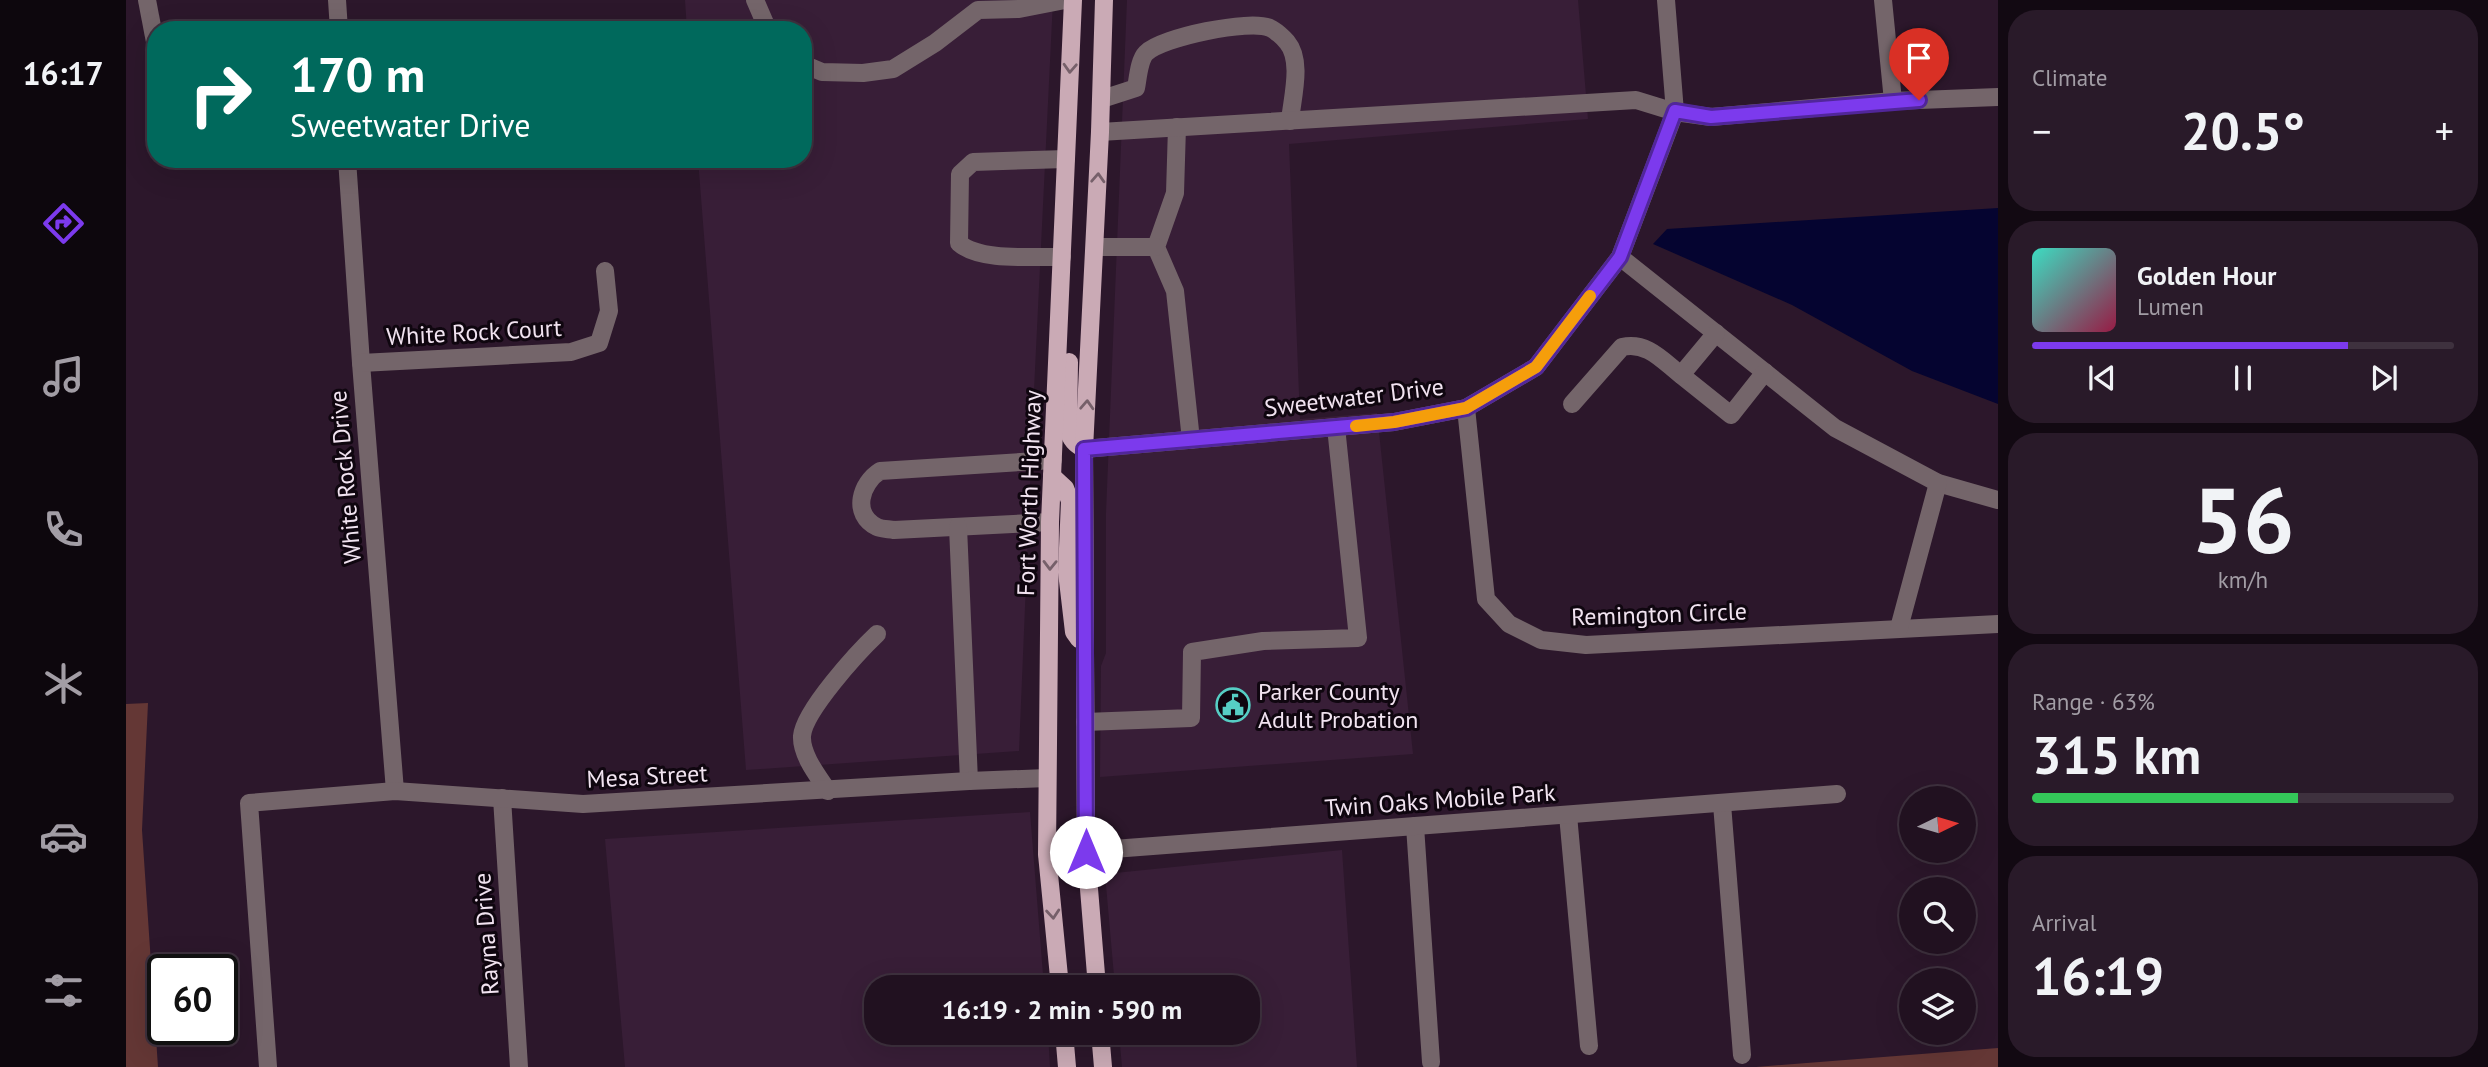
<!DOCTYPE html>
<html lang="en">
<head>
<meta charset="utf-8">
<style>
	:root { --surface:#211120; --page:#291a29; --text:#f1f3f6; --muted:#a29da5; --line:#3e313e; --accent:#7c3aed }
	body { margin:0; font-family:"PT Sans",sans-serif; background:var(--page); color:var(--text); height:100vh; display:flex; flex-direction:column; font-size:26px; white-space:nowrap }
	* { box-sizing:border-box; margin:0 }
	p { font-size:23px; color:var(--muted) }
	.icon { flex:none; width:38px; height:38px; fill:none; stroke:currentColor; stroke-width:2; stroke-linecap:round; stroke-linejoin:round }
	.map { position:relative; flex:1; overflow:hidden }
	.sheet { display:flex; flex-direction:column; gap:10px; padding:10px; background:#120912; width:490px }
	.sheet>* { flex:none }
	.banner { position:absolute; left:21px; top:21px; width:665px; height:147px; border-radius:28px; box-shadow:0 7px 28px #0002,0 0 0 2px var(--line); background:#00695c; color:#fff; overflow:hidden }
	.needle { width:46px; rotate:85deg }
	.controls { position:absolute; left:1773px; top:786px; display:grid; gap:14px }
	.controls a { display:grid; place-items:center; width:77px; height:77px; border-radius:50%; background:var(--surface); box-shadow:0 7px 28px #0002,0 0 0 2px var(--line); font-size:35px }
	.speed { position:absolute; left:21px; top:954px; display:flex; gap:14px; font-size:35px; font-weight:700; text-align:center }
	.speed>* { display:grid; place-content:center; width:91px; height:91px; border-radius:50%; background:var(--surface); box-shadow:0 7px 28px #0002,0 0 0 2px var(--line); line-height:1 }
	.speed .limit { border:4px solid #111; border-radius:10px; background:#fff; color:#111 }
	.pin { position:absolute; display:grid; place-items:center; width:60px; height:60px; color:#fff; margin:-72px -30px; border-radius:50% 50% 50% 0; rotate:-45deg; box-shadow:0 0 7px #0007 }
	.pin .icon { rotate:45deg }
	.me { position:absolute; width:77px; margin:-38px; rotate:0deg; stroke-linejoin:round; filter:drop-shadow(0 0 5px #0008) }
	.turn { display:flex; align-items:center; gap:24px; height:147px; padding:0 28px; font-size:32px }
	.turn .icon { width:91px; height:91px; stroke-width:2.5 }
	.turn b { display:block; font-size:49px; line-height:60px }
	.big { font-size:52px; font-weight:600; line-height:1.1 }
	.sheet .widget { flex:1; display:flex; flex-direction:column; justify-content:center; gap:10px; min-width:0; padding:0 24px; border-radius:28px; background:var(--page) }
	.sheet .dial { align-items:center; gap:0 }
	.dial b { font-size:91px; line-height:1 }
	.song { display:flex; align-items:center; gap:21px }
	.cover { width:84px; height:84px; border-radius:10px; background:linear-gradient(135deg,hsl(170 70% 55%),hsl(340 70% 35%)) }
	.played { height:7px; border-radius:4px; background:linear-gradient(90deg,var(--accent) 75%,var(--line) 75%) }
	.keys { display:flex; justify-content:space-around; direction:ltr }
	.heat { display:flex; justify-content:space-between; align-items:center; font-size:38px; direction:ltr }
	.charge { height:10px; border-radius:5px; background:linear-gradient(90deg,#34c759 63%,var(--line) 0) }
	.trip { position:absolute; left:738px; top:975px; width:396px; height:70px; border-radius:28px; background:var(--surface); box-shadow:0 7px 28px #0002,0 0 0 2px var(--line); font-weight:600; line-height:70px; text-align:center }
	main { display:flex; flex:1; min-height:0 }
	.tab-bar { display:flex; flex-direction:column; width:126px; justify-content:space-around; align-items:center; background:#0d070d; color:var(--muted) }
	.tab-bar .icon { width:49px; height:49px }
	.tab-bar .current { color:var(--accent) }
	.tab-bar b { font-size:32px; color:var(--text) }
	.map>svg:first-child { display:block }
	.built { fill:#381e37 }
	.green { fill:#643735 }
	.water { fill:#050430 }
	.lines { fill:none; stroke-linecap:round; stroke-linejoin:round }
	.minor { stroke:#74656a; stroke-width:18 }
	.major { stroke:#caaab5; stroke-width:18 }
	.oneway { stroke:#76606a }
	.route-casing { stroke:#51269a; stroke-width:18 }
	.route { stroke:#7c3aed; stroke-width:12 }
	.slow { stroke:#f59e0b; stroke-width:12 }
	.labels { text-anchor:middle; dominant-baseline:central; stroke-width:6; stroke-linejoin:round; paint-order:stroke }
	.street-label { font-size:24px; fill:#f1e3f0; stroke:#0f060f }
	.poi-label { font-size:24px; fill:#f1e3f0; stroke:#0f060f; text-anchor:start }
</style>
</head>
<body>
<main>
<nav class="tab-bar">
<b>16:17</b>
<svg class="icon current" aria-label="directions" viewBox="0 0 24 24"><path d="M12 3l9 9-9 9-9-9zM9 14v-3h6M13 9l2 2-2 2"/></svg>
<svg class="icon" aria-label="music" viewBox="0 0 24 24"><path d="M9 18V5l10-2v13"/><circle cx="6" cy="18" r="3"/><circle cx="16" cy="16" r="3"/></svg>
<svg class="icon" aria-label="phone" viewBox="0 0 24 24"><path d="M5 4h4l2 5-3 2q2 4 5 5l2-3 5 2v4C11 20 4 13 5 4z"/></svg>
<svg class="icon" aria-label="climate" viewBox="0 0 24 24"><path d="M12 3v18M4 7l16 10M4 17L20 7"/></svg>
<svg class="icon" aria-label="car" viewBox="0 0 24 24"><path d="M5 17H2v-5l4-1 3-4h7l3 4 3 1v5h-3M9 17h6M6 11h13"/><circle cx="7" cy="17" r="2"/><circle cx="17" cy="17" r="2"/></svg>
<svg class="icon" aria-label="filters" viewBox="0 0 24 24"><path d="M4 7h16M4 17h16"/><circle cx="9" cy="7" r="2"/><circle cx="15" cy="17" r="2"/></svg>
</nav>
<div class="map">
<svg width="1872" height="1067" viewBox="0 0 1872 1067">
	<rect width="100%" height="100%" fill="#2c172b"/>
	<g class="built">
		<polygon points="559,0 927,0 908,390 893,751 620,770 572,159 677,159 677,30 561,30"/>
		<polygon points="1001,0 1452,0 1462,119 1163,144 1174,419 1251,413 1287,754 974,777 975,666 980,653 980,513"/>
		<polygon points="904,812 918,987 751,987 751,1032 922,1033 924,1067 499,1067 479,839"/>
		<polygon points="1216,850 1231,1067 996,1067 993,1033 1122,1032 1122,987 989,987 979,874"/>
	</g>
	<g class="green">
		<polygon points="22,703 16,830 32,1067 0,1067 0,704"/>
		<polygon points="1872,1048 1872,1067 1630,1067"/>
	</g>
	<polygon class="water" points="1872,208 1872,404 1786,371 1666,305 1527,244 1541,229"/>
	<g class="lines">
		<g class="minor">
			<polyline points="21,0 30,47"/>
			<polyline points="211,0 213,30"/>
			<polyline points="629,0 642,30"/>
			<polyline points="1757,0 1767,101"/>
			<polyline points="677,64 696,72 737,73 767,69 809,43 852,10 893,9 939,0"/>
			<path d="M976,99l34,-11c2,-10 3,-28 10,-35 16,-16 104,-34 124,-25 5,2 14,10 17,14 16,19 5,56 3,79"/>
			<polyline points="1051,127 1049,193 1030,247 1049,291 1065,440"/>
			<polyline points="974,132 1510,100 1549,112 1585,117 1767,101 1872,97"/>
			<polyline points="221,159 235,363 269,791"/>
			<polyline points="969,247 1030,247"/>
			<path d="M936,257c-28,-1 -82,5 -103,-14l1,-69 13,-12 93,-3"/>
			<polyline points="1494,257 1709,428 1812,483 1872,500"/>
			<polyline points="235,363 445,352 473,343 483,311 479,271"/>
			<polyline points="1555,375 1605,415 1639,372"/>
			<path d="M1446,404l50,-57c25,-6 41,14 59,28l35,-42"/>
			<polyline points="1340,408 1360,599 1383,624 1415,640 1460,645 1872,624"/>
			<polyline points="958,449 1268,422 1340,408 1410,367 1494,257 1549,112 1540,0"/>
			<path d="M924,522l-156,8c-6,-1 -13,-1 -17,-3 -26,-13 -16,-44 3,-56l173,-11"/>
			<polyline points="832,527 843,781"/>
			<polyline points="1773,628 1812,483"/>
			<polyline points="959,722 1065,718 1066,652 1137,641 1232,638 1210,427"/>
			<path d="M702,791c-10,-15 -27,-36 -26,-55 2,-25 56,-84 75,-102"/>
			<polyline points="376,798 393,1067"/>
			<polyline points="1596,804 1616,1055"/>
			<polyline points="1442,815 1463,1046"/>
			<polyline points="1289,826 1305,1062"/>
			<polyline points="921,854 1711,794"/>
			<polyline points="142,1067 123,803 269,791 457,804 843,781 921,778"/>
		</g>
		<g class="major">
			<path d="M943,362l-1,68c3,10 7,14 16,19"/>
			<polyline points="926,476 939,488 944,501 941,572 948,632 953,639"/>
			<polyline points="934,987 921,854 924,522 947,0"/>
			<polyline points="971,987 960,852 958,449 974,132 978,0"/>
			<polyline points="938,1032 941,1067"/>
			<polyline points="974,1032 977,1067"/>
		</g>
	</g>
	<defs><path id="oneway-chevron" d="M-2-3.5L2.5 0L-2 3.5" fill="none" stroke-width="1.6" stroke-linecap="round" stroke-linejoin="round" transform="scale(1.75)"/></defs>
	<g class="oneway">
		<use href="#oneway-chevron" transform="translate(944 68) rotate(93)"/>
		<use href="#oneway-chevron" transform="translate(972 178) rotate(-87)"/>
		<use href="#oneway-chevron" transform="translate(961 405) rotate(-87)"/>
		<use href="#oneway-chevron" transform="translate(924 565) rotate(91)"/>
		<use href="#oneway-chevron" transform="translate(927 914) rotate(85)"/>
	</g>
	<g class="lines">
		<defs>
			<polyline id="route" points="960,852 958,449 1268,422 1340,408 1410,367 1494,257 1549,111 1585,117 1793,100"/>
		</defs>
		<use href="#route" class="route-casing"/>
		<use href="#route" class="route"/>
		<polyline class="slow" points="1230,426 1268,422 1340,408 1410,367 1464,296"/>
	</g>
	<defs>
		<symbol id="civic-ring" viewBox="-11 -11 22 22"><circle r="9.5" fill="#0f060f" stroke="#56cec4" stroke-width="1.5"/><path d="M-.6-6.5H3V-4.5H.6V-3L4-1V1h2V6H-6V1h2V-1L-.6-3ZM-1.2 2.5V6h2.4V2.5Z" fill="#56cec4"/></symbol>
	</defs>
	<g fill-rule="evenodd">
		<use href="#civic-ring" x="1088" y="686" width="38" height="38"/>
	</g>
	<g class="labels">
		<g class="street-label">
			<text transform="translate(348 332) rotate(-3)">White Rock Court</text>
			<text transform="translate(1228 397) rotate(-7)">Sweetwater Drive</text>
			<text transform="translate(219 477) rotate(-95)">White Rock Drive</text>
			<text transform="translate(903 493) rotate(-88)">Fort Worth Highway</text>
			<text transform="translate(1533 614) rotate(-2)">Remington Circle</text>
			<text transform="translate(521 776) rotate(-3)">Mesa Street</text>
			<text transform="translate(1314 800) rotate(-4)">Twin Oaks Mobile Park</text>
			<text transform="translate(360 934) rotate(-94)">Rayna Drive</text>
		</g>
		<g class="poi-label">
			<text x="1132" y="691">Parker County<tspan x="1132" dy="28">Adult Probation</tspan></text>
		</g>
	</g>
</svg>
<div class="controls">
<a><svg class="needle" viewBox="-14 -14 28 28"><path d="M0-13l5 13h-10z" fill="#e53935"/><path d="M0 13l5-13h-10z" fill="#a29da5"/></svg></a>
<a><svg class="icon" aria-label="search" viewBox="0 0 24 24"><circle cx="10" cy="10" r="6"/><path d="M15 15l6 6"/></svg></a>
<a><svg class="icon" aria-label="layers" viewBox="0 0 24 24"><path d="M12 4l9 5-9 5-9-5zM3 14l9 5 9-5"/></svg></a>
</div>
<div class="speed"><div class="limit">60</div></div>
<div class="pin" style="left:1793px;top:100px;background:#d93025"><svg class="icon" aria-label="arrive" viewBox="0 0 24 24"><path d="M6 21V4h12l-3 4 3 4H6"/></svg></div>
<svg class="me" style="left:960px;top:852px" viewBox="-20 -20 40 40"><circle r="19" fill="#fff"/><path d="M0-13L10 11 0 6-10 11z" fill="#7c3aed"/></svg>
<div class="trip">16:19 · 2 min · 590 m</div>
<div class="banner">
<div class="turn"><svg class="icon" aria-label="right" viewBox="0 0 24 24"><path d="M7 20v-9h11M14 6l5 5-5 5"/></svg><div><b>170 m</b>Sweetwater Drive</div></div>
</div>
</div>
<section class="sheet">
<div class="widget"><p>Climate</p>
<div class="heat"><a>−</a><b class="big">20.5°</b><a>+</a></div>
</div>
<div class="widget">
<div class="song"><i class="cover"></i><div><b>Golden Hour</b><p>Lumen</p></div></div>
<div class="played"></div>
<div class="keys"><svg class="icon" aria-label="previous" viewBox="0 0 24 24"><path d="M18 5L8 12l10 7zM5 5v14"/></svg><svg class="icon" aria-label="pause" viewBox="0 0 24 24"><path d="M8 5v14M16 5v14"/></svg><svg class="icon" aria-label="next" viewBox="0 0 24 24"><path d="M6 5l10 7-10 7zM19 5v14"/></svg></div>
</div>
<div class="widget dial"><b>56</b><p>km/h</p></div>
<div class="widget"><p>Range · 63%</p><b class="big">315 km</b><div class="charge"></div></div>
<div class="widget"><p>Arrival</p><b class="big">16:19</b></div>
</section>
</main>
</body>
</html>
